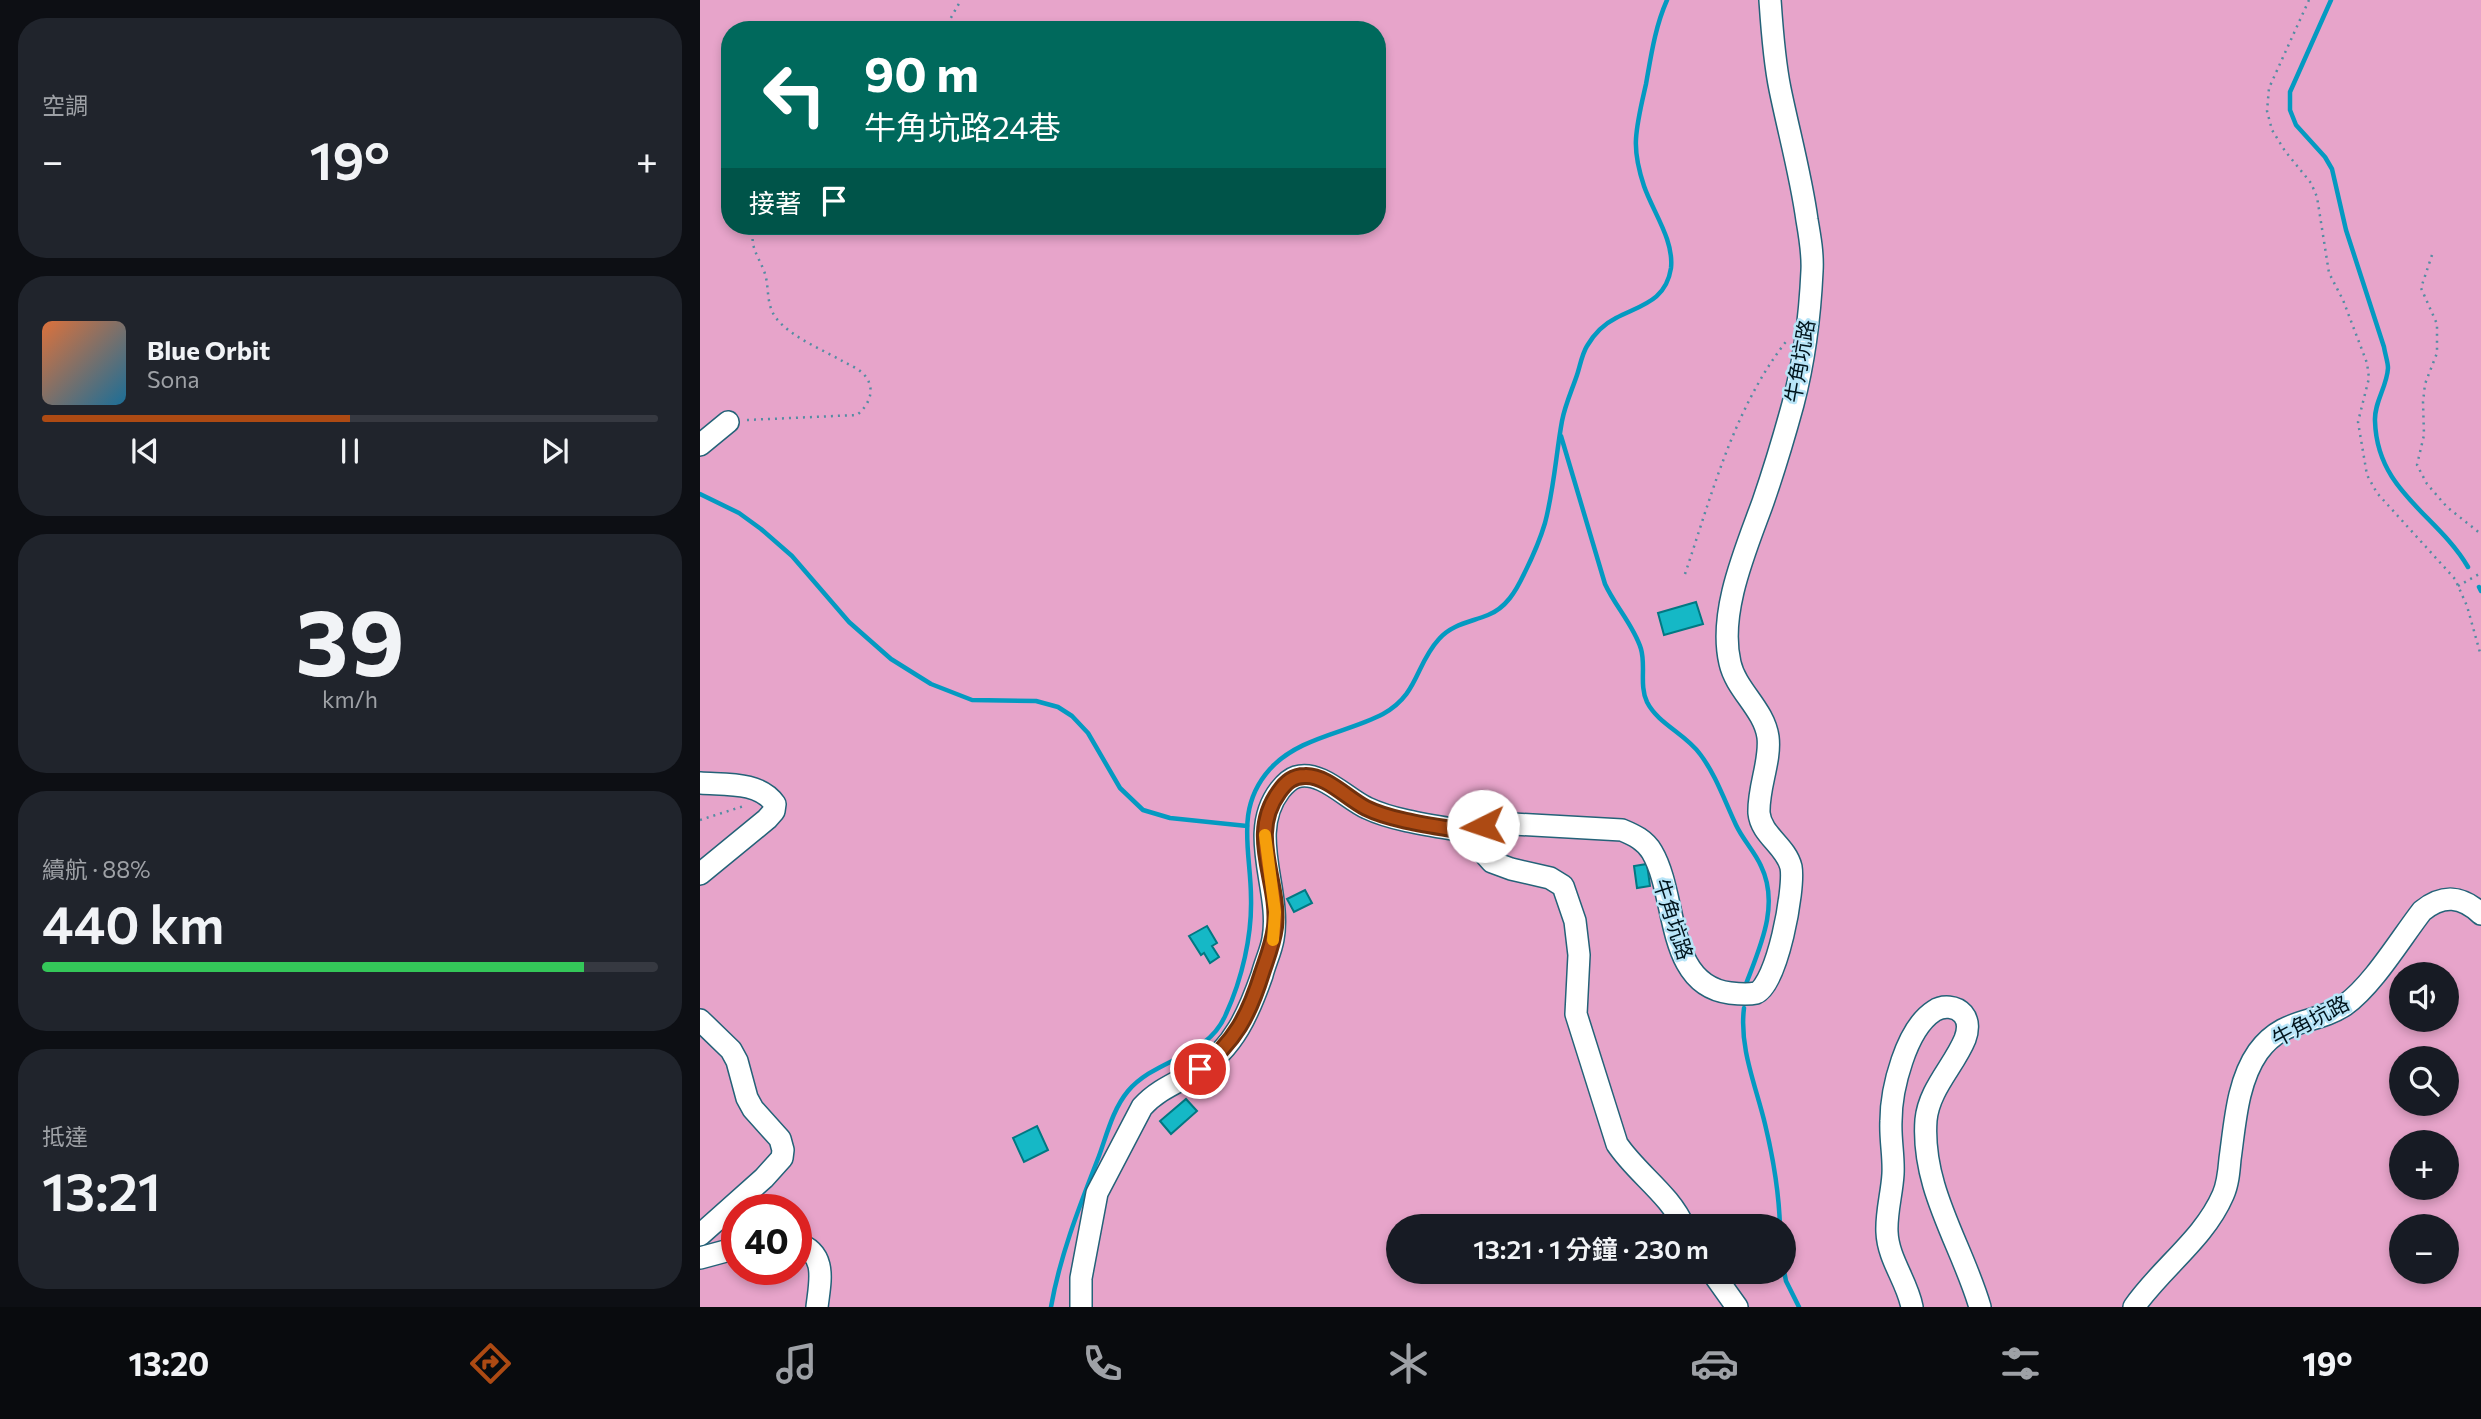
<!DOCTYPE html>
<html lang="zh-TW">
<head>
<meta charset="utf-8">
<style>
	:root { --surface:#171b24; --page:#20242c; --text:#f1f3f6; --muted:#9ea1a6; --line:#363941; --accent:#ad4a13 }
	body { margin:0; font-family:Commissioner,"Noto Sans TC",sans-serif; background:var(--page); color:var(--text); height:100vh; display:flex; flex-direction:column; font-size:26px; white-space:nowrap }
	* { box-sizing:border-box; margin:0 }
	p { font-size:23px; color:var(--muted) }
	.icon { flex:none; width:38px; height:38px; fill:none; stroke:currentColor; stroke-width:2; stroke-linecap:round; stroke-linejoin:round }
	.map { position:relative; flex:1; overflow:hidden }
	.details { display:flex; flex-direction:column; gap:18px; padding:18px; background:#0d0f14; width:700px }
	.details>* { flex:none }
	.top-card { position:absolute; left:21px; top:21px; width:665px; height:214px; border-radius:28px; box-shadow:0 4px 10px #0003; background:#00695c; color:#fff; overflow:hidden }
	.fabs { position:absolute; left:1689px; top:962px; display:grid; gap:14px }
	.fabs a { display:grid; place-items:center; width:70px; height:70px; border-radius:50%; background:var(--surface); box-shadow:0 4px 10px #0003; font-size:35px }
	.speed { position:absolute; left:21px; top:1194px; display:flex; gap:14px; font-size:35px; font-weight:700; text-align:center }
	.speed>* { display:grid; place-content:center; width:91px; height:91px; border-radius:50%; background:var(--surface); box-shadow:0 4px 10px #0003; line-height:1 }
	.speed .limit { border:10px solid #d22; background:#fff; color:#111 }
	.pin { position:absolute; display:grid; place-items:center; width:60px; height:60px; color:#fff; margin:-30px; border:4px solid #fff; border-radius:50%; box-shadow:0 2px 7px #0007 }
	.me { position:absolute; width:77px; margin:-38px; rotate:266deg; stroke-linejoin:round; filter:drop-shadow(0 0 5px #0008) }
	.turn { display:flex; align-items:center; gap:24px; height:147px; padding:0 28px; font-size:32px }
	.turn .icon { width:91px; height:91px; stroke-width:2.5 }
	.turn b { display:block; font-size:49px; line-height:60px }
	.then { display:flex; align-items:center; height:66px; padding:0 28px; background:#0003; gap:14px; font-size:26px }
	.big { font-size:52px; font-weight:600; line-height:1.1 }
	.details .tile { flex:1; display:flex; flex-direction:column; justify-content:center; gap:10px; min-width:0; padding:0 24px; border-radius:28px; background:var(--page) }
	.details .dial { align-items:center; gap:0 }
	.dial b { font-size:91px; line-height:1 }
	.song { display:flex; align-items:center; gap:21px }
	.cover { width:84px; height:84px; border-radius:10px; background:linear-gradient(135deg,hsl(20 70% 55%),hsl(200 70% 35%)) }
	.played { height:7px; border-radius:4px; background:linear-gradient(90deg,var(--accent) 50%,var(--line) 50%) }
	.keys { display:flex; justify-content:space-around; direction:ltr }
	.heat { display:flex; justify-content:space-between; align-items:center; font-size:38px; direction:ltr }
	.charge { height:10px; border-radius:5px; background:linear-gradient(90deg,#34c759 88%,var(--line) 0) }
	.trip { position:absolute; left:686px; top:1214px; width:410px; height:70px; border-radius:35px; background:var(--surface); box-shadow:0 4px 10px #0003; font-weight:600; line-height:70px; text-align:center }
	.dock { display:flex; height:112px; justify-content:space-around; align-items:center; background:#090b0e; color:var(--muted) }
	.dock .icon { width:49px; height:49px }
	.dock .active { color:var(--accent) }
	.dock b { font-size:32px; color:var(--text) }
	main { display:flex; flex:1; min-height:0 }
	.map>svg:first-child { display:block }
	.green { fill:#e7a4ca; fill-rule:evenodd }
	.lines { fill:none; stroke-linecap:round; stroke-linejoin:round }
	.stream { stroke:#049ac1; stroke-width:4.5 }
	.building { fill:#15b8c6; stroke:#017882; stroke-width:2 }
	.minor-casing { stroke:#246278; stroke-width:24 }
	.path { stroke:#548ca2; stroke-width:2.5; stroke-dasharray:2 5; stroke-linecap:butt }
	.minor { stroke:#fff; stroke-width:21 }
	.route-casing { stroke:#70300c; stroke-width:18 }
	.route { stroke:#ad4a13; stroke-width:12 }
	.slow { stroke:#f59e0b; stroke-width:12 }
	.labels { text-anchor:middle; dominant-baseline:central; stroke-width:5; stroke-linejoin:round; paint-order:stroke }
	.street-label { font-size:21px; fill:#00141c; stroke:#b8e5f8 }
</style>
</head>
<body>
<main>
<section class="details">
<div class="tile"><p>空調</p>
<div class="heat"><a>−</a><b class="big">19°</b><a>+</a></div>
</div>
<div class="tile">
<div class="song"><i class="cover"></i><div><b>Blue Orbit</b><p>Sona</p></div></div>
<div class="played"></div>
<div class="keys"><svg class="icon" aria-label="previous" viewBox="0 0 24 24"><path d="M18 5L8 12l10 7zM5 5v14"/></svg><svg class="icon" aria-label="pause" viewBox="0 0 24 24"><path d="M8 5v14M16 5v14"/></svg><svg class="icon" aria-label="next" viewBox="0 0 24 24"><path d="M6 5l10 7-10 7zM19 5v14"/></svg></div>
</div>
<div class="tile dial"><b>39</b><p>km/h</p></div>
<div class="tile"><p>續航 · 88%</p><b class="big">440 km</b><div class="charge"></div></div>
<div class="tile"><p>抵達</p><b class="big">13:21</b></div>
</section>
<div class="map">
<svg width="1781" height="1307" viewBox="0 0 1781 1307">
	<rect width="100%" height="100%" fill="#8dddfc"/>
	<path class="green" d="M0,0h1781v1307h-1781zM30,30h647v196h-647zM1701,975h45v45h-45zM1701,1059h45v45h-45zM1701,1143h45v45h-45zM37,1209h59v60h-59zM698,1227h385v45h-385zM1701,1227h45v45h-45z"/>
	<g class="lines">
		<g class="stream">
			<path d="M1631,0l-41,92v18l6,15 29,32 7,12 14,61 38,117c1,7 4,15 4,21 -1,19 -14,34 -13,53 2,71 62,93 93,146"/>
			<path d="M861,436l44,148c10,22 29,42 36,65 5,17 -2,36 6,53 11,22 39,32 53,52 16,21 25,48 36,71 7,15 19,27 25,41 19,39 -1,81 -15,118"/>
			<polyline points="0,494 39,513 61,529 92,556 149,622 191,659 231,684 272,700 336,701 358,707 372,716 388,733 420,788 443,810 470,818 547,826"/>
			<polyline points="1779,587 1781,591"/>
			<path d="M1044,1008c-5,40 12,78 21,116 8,33 14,69 15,103"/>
			<polyline points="1083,1266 1086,1281 1099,1307"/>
			<path d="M351,1307c9,-52 29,-102 48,-151 8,-22 14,-47 29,-65 28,-33 80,-33 98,-77 16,-35 26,-78 25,-116 0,-47 -17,-89 19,-129 29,-32 77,-36 113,-55 36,-20 32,-49 56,-75 13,-15 32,-17 49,-24 18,-7 28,-24 36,-41 8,-16 16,-34 21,-51 9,-34 11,-69 17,-102 3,-16 10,-31 15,-46 3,-9 5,-21 10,-29 7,-12 17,-22 29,-28 25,-13 50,-17 55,-50 3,-28 -18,-56 -27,-82 -5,-15 -9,-31 -8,-47 1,-18 6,-37 10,-55 5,-28 9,-57 21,-84"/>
		</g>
	</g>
	<g class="building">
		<polygon points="996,602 1003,624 964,635 958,613"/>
		<polygon points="947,864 950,886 937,888 934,866"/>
		<polygon points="605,890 612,903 594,912 587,899"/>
		<polygon points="507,926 517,943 512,946 519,957 510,963 504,953 501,955 489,936"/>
		<polygon points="486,1099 497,1111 471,1134 460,1121"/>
		<polygon points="337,1126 348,1150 324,1162 313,1138"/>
	</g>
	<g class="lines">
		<defs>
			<g id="minor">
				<polyline points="0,445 28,422"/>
				<path d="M0,783c25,2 59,-2 75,21l-1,7 -7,8 -67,55"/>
				<polyline points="0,1020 31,1050 37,1061 47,1098 53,1109 80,1139 83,1150 82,1158 64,1178 0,1235"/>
				<path d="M984,1227c-14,-33 -47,-53 -67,-83l-41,-130 3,-59 -4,-34 -12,-35 -13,-8 -39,-9 -19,-7 -17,-19v-10l8,-7 13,-3 126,7c12,5 23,10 30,22 26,44 13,133 78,141 8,1 18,2 26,0 21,-8 39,-104 35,-126 -5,-21 -30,-32 -32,-54 -1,-26 12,-52 9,-76 -4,-28 -32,-47 -38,-74 -12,-51 16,-114 33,-161 11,-32 21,-65 30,-98 11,-42 17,-89 19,-133 1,-17 -2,-34 -5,-51 -6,-44 -18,-87 -27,-131 -6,-29 -8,-60 -10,-89"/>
				<path d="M96,1243c32,10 24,38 21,64"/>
				<polyline points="0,1258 37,1248"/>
				<polyline points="1012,1272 1037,1307"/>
				<path d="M381,1307v-29l16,-85 45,-86c16,-18 37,-25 57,-37 35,-22 50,-58 63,-95 3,-12 9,-24 11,-36 9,-49 -27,-105 7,-149 4,-5 10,-11 16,-13 24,-8 51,22 71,31 29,14 76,19 108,25"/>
				<path d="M1212,1307c-5,-26 -24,-48 -25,-75 -1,-19 5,-39 6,-58 1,-18 -3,-35 -2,-53 0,-32 15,-92 43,-110 9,-6 22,-5 29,3 6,7 5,17 2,25 -11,27 -36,50 -39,81 -5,68 36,125 54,187"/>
				<path d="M1434,1307c27,-39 70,-68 89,-112 5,-11 6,-24 7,-36 5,-35 7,-77 28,-107 25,-35 57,-27 87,-47 28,-20 56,-67 77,-94 21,-17 40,-15 59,3"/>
			</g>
		</defs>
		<use href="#minor" class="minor-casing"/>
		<g class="path">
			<polyline points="1609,0 1569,88 1567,111 1572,130 1585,151 1611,183 1617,197 1629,273 1643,300 1667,363 1669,378 1658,422 1667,475 1677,493 1755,579 1767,606 1781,656"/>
			<polyline points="244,30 261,0"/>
			<polyline points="1732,255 1721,288 1737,324 1737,353 1725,384 1723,402 1724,435 1717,465 1727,484 1747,507 1781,534"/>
			<path d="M47,420l110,-5c11,-9 19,-24 9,-38 -5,-7 -14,-11 -22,-15 -22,-13 -52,-24 -68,-44 -11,-15 -6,-32 -12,-47 -6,-16 -17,-28 -8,-45"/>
			<path d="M985,574c27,-80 49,-167 103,-235"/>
			<polyline points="1758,586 1781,573"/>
			<polyline points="0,820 44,806"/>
		</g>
		<use href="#minor" class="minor"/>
	</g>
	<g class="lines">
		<defs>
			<path id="route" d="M500,1069c35,-27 49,-54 62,-96 5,-15 11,-30 13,-46 5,-46 -28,-91 4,-135 7,-10 14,-16 26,-16 21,-1 43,23 61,32 28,14 77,19 109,25l8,-7"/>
		</defs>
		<use href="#route" class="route-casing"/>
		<use href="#route" class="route"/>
		<polyline class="slow" points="565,835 575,912 573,940"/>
	</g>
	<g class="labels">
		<g class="street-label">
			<text transform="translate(1099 361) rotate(-80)">牛角坑路</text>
			<text transform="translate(974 919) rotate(72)">牛角坑路</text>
			<text transform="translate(1610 1020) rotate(-28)">牛角坑路</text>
		</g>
	</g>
</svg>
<div class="fabs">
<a><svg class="icon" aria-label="sound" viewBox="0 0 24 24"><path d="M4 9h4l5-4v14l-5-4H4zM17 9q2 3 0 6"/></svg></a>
<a><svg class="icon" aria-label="search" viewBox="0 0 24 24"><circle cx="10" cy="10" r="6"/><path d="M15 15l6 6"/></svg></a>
<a>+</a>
<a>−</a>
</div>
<div class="speed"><div class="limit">40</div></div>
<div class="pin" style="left:500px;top:1069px;background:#d93025"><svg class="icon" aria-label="arrive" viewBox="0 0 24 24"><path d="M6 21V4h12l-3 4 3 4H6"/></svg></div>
<svg class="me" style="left:783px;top:826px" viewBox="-20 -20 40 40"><circle r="19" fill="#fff"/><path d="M0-13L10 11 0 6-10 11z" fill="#ad4a13"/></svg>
<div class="trip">13:21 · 1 分鐘 · 230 m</div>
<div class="top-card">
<div class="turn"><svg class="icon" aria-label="left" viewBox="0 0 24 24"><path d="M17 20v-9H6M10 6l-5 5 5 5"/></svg><div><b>90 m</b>牛角坑路24巷</div></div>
<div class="then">接著<svg class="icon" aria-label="arrive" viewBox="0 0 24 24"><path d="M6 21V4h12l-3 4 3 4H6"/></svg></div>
</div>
</div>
</main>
<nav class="dock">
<b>13:20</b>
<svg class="icon active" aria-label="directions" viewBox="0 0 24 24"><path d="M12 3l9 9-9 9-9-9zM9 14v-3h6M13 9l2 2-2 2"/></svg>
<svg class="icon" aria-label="music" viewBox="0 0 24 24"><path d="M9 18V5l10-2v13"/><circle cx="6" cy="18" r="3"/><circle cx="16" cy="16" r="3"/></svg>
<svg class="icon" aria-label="phone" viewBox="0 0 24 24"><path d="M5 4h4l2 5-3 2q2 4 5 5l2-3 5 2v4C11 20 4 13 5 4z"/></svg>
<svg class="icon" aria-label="climate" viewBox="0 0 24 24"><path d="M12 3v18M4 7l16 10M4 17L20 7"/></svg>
<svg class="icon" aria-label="car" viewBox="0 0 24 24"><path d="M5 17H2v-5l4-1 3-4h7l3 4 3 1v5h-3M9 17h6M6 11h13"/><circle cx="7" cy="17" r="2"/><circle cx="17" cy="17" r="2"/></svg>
<svg class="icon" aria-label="filters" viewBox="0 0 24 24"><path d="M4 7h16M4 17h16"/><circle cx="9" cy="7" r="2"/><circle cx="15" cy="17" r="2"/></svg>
<b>19°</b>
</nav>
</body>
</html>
